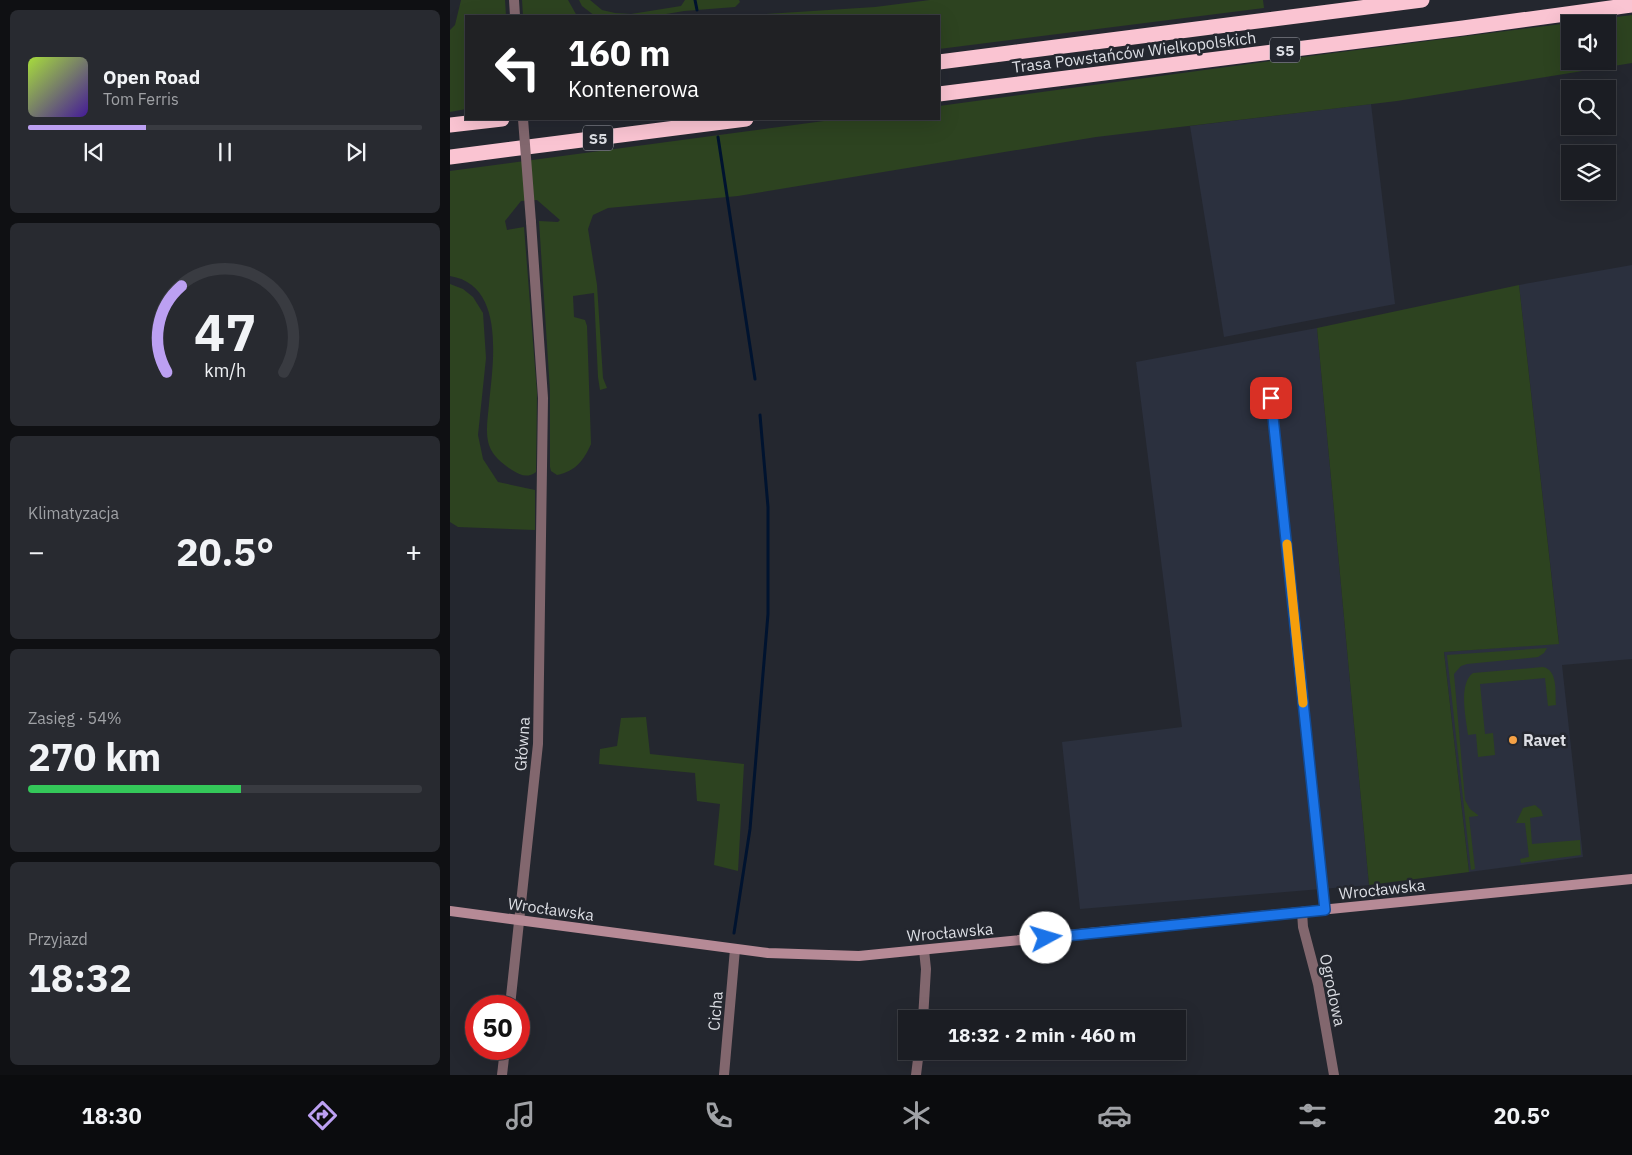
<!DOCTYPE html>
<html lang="pl">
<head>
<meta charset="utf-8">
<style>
	:root { --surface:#1b1d23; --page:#282a30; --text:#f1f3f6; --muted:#a0a2a6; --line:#393b41; --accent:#bca0f2 }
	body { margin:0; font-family:"IBM Plex Sans",sans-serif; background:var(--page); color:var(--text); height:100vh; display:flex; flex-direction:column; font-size:19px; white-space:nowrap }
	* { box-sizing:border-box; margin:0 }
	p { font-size:16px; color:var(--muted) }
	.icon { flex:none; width:28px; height:28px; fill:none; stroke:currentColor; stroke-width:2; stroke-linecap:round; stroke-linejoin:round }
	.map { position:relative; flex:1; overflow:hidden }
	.drawer { display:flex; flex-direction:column; gap:10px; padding:10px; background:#0f1013; width:450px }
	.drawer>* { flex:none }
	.top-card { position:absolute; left:15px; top:15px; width:475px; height:105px; border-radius:0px; box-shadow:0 5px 20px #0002,0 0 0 1px var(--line); background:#202124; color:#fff; overflow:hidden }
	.tools { position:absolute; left:1111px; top:15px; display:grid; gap:10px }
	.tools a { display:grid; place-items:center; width:55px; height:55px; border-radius:0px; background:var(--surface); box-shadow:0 5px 20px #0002,0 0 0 1px var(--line); font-size:25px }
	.speed { position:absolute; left:15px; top:995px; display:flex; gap:10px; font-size:25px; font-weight:700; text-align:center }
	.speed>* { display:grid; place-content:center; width:65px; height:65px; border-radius:50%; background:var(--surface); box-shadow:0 5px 20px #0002,0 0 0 1px var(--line); line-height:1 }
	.speed .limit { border:8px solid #d22; background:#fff; color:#111 }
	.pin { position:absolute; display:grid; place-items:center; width:42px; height:42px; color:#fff; margin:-21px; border-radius:10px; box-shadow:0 2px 8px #0006 }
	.me { position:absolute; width:55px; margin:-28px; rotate:84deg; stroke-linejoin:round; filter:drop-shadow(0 0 4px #0008) }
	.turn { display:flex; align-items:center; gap:18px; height:105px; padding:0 20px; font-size:22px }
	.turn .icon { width:65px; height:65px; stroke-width:2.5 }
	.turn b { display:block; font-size:35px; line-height:42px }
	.big { font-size:38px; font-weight:800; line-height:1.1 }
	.drawer .card { flex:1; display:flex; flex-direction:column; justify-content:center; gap:8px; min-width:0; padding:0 18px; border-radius:8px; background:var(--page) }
	.drawer .dial { align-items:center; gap:0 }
	.dial svg { height:130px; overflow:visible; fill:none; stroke:var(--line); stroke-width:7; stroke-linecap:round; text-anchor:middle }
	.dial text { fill:var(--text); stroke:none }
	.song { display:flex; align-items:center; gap:15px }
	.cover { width:60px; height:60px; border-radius:8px; background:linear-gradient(135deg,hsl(80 70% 55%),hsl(260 70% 35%)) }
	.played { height:5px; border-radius:2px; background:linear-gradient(90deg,var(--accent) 30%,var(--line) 30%) }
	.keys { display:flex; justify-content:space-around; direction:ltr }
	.heat { display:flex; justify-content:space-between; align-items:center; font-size:28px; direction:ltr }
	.charge { height:8px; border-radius:4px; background:linear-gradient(90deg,#34c759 54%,var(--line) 0) }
	.trip { position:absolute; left:448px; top:1010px; width:288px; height:50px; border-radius:0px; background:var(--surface); box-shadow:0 5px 20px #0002,0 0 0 1px var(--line); font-weight:800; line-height:50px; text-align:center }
	.dock { display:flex; height:80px; justify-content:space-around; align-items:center; background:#0b0c0e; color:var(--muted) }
	.dock .icon { width:35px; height:35px }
	.dock .selected { color:var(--accent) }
	.dock b { font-size:22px; color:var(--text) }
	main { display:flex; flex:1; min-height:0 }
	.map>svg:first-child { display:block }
	.built { fill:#2b303e }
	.green { fill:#2d4320; fill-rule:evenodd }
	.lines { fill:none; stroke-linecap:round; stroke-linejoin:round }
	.stream { stroke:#00132f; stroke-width:3 }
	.street { stroke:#82676e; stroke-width:10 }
	.secondary { stroke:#b68a96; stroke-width:10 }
	.highway { stroke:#fac4d2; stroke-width:15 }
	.street-bridge { stroke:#82676e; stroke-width:10 }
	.route-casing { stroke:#114b97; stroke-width:12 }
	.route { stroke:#1a73e8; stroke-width:9 }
	.slow { stroke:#f59e0b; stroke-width:9 }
	.poi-dot { fill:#f6a246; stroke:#24272f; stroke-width:2 }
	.labels { text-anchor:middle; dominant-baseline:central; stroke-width:5; stroke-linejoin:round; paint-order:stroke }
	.shield { fill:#24272f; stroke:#a5a7ae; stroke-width:1 }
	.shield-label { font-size:15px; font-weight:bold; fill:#dcdee4 }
	.street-label { font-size:16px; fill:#dcdee4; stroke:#24272f }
	.poi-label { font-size:16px; font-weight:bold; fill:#dcdee4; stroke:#24272f; text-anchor:start }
</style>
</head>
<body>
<main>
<section class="drawer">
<div class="card">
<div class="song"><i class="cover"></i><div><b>Open Road</b><p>Tom Ferris</p></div></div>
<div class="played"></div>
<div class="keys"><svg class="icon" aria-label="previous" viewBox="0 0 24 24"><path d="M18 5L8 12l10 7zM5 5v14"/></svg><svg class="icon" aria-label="pause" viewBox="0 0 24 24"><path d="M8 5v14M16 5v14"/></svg><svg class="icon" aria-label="next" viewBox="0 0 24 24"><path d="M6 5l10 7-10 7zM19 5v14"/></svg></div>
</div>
<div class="card dial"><svg viewBox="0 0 100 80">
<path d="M14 69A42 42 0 1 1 86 69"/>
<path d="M14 69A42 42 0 0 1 23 16" stroke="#bca0f2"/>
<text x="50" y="56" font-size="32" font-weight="700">47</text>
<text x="50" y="72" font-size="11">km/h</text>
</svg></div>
<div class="card"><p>Klimatyzacja</p>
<div class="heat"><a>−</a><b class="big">20.5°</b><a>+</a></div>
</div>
<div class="card"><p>Zasięg · 54%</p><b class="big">270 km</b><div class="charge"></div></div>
<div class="card"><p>Przyjazd</p><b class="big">18:32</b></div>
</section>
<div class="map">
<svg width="1182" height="1075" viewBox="0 0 1182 1075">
	<rect width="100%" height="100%" fill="#24272f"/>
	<g class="built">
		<polygon points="921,104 945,304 774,337 740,126"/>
		<polygon points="1182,265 1182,659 1112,665 1133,857 1019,872 994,652 1109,643 1069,285"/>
		<polygon points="867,328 919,885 630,909 612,742 732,727 686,362"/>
	</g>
	<g class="green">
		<polygon points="11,0 55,0 56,16 16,16 16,109 0,112 0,30 5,25"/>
		<polygon points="72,0 118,0 127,16 73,16"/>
		<polygon points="129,0 140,0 152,10 165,13 181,14 231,6 235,0 289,0 290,2 285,7 234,11 204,16 145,16 132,6"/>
		<polygon points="480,0 813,0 814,8 489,49 489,16 287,16 425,7"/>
		<path d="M1182,15v48l-235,38 -301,36 -358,59 -130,12 -15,7 -5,14 9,56 6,93 4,10 -7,2 -2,-13 -4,-84 -21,3 1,21 11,3 2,6 4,118c-7,16 -15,27 -34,31l-6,-4 -1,-4v-76l-11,-170 19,1 2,-2 -23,-20 -16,1 -16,20 2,9 17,-3 13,166 -1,79c-8,6 -15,4 -24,-2 -9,-6 -19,-13 -23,-25 -4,-13 -1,-28 0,-41 4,-41 17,-119 -39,-128v-105l389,-52h100v-13l332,-45zM1120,24h38v37h-38z"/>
		<polygon points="0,284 13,289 23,297 33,313 36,358 28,435 33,459 48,482 85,490 85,530 8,527 0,522"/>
		<polygon points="1069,285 1109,644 994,652 1019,872 919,885 867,328"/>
		<polygon points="1097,648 1094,653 1088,657 1017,664 1011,666 1004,674 1015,800 1020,809 1028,815 1028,816 1019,817 1025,869 1021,870 997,655"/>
		<path d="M1093,667c15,3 12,25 13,38l-8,1 -3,-28 -65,6 5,50 8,-1 2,22 -17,2 -2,-23 -8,1c-2,-17 -10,-51 5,-62z"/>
		<polygon points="196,717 200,754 294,764 288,871 264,865 270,804 247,801 245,773 149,764 150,749 167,746 171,718"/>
		<polygon points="1085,805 1091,810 1093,816 1080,818 1082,844 1130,840 1131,855 1071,863 1070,859 1079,857 1075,823 1066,823 1073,808"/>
	</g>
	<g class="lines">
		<g class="stream">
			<polyline points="245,0 247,10"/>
			<polyline points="268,137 305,379"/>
			<polyline points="284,933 300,829 318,614 318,507 310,415"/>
		</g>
		<g class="street">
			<polyline points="64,0 65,16"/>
			<polyline points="821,397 875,910"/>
			<polyline points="852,912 853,927 868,984 884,1075"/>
			<polyline points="60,1006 88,744 93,398 81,222"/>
			<polyline points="473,1019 476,969 474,950"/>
			<polyline points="52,1075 55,1049"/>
			<polyline points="274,1075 285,949"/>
			<polyline points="466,1075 469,1051"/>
		</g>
		<polyline class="secondary" points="0,911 318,953 409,956 1182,879"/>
		<g class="highway">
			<polyline points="489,62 972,0"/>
			<polyline points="489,94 1013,28 1182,5"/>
			<polyline points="0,125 52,119"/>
			<polyline points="0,157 296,119"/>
		</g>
		<polyline class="street-bridge" points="73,119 81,222"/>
	</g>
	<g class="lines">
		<defs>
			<polyline id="route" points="596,938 875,910 821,398"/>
		</defs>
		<use href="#route" class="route-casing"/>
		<use href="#route" class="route"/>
		<polyline class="slow" points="837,544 853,703"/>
	</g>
	<circle class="poi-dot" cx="1063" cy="740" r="5"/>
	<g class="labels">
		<g class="shield">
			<rect x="820" y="37.5" width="30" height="25" rx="4"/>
			<rect x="133" y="125.5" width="30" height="25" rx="4"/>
		</g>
		<g class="shield-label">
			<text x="835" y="50">S5</text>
			<text x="148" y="138">S5</text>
		</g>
		<g class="street-label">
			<text transform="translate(684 52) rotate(-7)">Trasa Powstańców Wielkopolskich</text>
			<text transform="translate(72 744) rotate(-86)">Główna</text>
			<text transform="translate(932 889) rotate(-6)">Wrocławska</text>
			<text transform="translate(101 909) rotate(8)">Wrocławska</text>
			<text transform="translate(500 932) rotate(-5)">Wrocławska</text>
			<text transform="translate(883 990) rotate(78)">Ogrodowa</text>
			<text transform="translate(265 1011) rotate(-85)">Cicha</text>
		</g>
		<g class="poi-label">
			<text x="1073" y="740">Ravet</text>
		</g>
	</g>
</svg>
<div class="tools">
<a><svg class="icon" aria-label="sound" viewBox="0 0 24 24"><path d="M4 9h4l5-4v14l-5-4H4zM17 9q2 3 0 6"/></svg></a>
<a><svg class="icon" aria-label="search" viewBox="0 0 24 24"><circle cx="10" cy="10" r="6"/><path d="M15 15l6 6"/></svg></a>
<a><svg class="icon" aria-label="layers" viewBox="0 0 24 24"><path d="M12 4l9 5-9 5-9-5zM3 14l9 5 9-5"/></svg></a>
</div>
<div class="speed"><div class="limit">50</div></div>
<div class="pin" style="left:821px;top:398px;background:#d93025"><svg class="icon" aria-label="arrive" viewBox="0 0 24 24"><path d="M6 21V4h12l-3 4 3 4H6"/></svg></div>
<svg class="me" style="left:596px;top:938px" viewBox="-20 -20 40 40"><circle r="19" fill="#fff"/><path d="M0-13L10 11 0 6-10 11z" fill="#1a73e8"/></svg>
<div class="trip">18:32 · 2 min · 460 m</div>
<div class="top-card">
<div class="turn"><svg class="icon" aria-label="left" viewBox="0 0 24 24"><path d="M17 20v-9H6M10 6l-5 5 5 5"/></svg><div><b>160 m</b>Kontenerowa</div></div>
</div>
</div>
</main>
<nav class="dock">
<b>18:30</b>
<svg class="icon selected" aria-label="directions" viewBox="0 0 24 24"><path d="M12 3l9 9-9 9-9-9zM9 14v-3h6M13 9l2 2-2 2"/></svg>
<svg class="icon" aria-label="music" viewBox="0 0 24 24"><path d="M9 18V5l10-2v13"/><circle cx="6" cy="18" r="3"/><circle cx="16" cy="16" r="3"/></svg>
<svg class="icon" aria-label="phone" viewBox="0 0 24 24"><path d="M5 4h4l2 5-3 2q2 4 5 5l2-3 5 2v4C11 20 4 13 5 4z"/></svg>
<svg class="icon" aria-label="climate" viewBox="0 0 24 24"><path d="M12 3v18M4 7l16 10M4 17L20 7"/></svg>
<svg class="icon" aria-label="car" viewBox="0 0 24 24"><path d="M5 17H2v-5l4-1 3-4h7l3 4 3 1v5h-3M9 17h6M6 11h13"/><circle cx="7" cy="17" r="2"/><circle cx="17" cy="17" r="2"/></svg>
<svg class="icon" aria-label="filters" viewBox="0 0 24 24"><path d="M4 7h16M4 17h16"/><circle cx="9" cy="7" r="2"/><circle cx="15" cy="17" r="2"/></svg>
<b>20.5°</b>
</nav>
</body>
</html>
